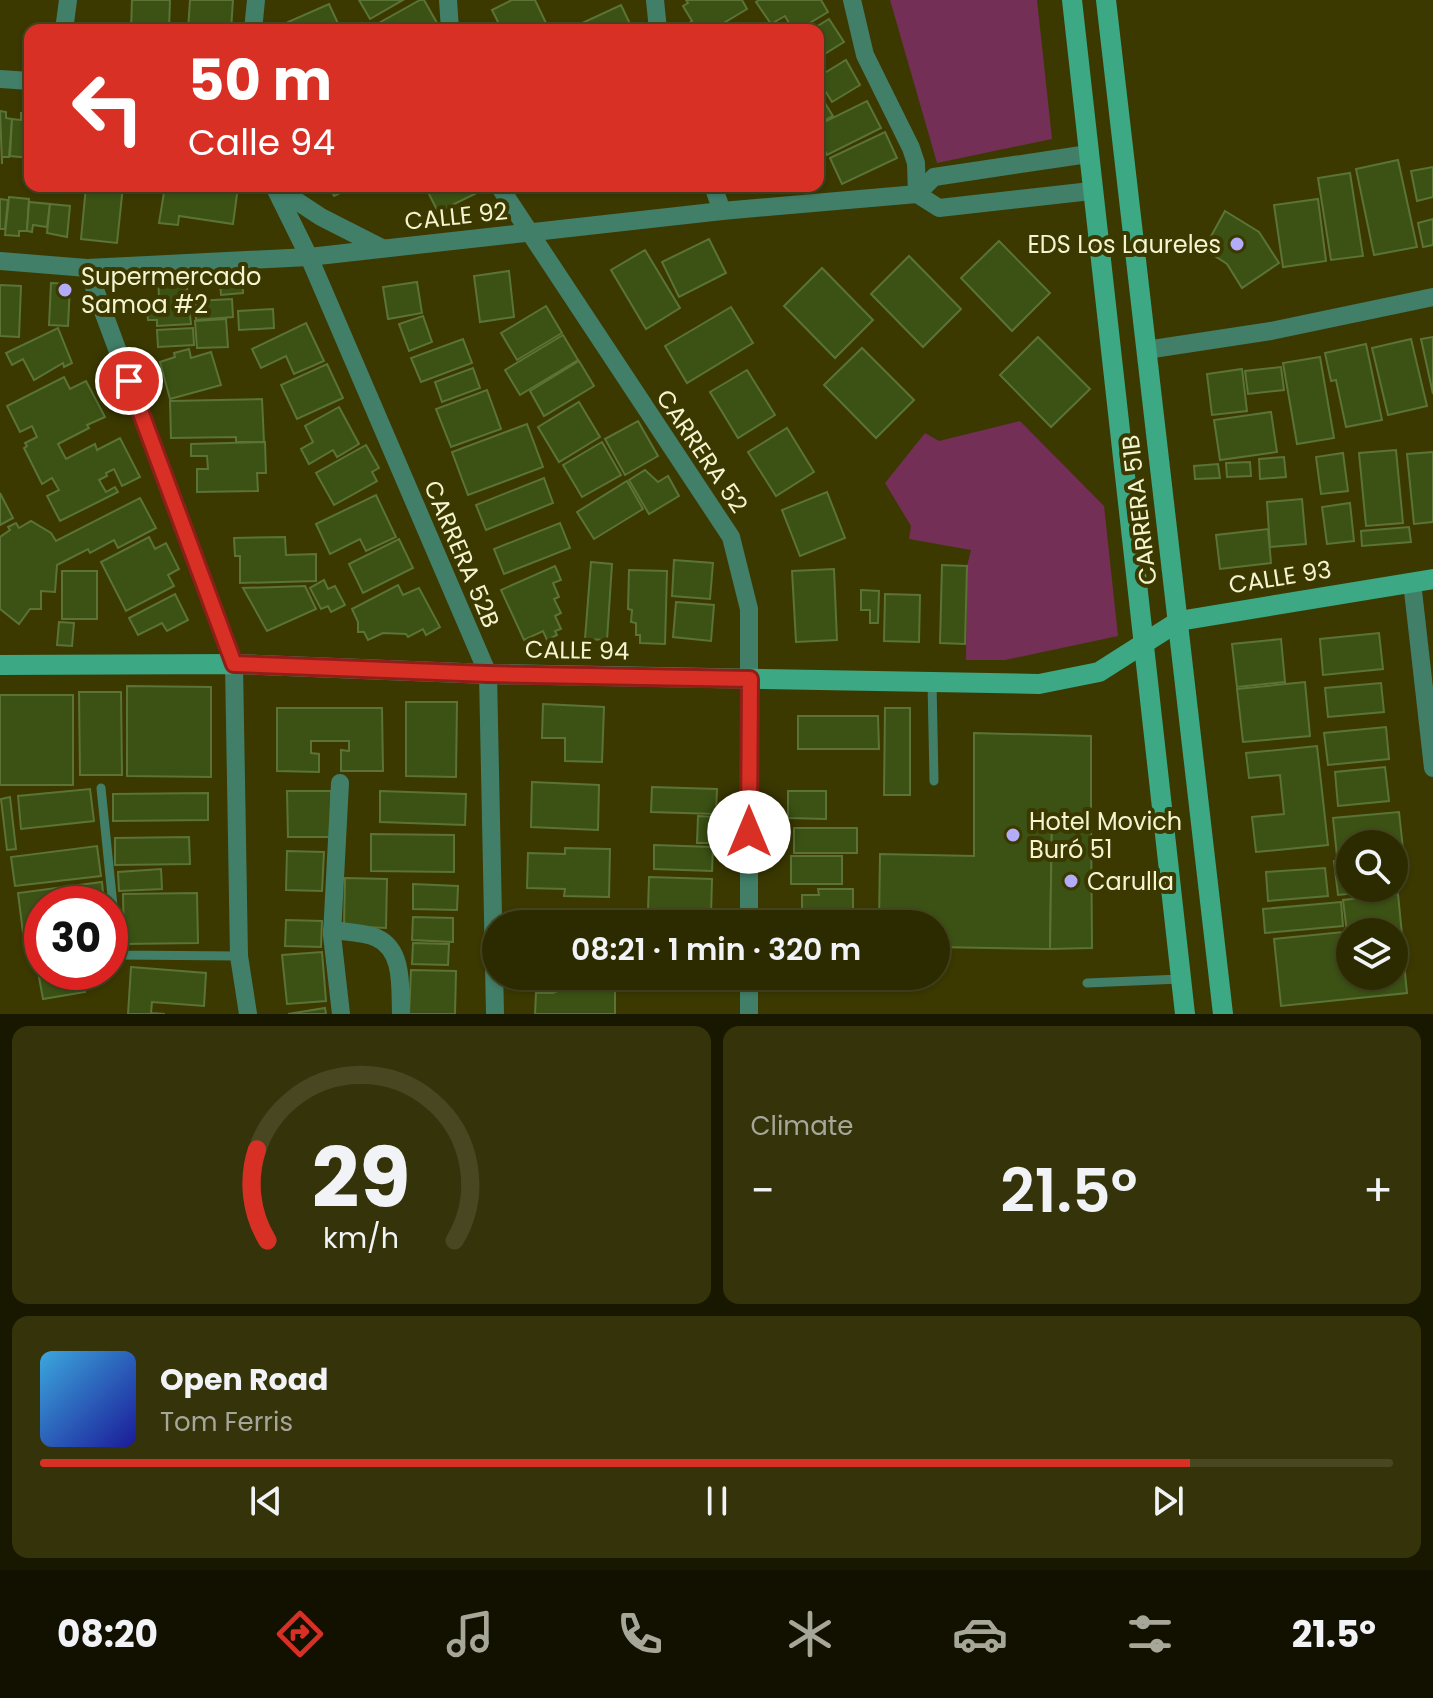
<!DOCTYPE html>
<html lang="en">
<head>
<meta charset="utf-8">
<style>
	:root { --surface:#2c2b00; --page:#34330a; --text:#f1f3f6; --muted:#a6a799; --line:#484722; --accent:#d93025 }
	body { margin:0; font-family:Poppins,sans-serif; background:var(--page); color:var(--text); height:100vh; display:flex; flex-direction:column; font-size:30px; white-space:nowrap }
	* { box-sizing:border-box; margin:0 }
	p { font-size:26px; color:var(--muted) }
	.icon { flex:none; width:44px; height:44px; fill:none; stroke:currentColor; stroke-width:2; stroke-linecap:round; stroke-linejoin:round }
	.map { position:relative; height:1014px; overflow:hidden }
	.details { display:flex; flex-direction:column; gap:12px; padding:12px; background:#181800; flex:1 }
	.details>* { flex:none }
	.hud { position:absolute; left:24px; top:24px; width:800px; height:168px; border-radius:16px; box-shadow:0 2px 6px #0004,0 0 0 2px var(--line); background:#d93025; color:#fff; overflow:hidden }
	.controls { position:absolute; left:1336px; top:830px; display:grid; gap:16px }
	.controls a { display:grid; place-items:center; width:72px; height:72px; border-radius:50%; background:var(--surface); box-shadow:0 2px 6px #0004,0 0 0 2px var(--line); font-size:40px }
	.speed { position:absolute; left:24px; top:886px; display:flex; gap:16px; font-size:40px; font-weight:700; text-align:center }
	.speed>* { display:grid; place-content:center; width:104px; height:104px; border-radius:50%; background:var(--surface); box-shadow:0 2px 6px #0004,0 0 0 2px var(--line); line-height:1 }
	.speed .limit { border:12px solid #d22; background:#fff; color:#111 }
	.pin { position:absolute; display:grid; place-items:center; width:68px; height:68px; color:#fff; margin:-34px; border:4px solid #fff; border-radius:50%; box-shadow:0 2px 8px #0007 }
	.me { position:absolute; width:88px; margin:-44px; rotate:0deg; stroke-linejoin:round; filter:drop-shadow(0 0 6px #0008) }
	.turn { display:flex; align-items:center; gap:28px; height:168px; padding:0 32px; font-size:36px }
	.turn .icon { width:104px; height:104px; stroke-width:2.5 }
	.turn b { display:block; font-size:56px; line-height:68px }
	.big { font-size:60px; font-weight:600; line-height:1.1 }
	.details .card { flex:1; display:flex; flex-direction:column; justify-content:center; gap:12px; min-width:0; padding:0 28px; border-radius:16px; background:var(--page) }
	.details .dial { align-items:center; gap:0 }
	.dial svg { height:208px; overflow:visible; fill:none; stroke:var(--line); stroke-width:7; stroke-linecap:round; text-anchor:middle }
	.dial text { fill:var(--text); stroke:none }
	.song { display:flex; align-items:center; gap:24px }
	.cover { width:96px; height:96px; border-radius:12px; background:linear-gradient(135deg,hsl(200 70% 55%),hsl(240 70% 35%)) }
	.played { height:8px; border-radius:4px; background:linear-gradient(90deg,var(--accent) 85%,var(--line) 85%) }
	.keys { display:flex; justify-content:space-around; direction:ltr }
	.heat { display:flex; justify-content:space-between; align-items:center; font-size:44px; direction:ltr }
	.details .tiles { flex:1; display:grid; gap:12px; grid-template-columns:1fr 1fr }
	.card:last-child { grid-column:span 2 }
	.trip { position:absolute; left:482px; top:910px; width:468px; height:80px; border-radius:40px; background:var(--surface); box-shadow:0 2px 6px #0004,0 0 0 2px var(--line); font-weight:600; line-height:80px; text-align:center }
	.tab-bar { display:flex; height:128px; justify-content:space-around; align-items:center; background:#121100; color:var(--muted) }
	.tab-bar .icon { width:56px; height:56px }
	.tab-bar .selected { color:var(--accent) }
	.tab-bar b { font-size:36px; color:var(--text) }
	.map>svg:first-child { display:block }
	.green { fill:#732f56 }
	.building { fill:#3b5214; stroke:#5b7337; stroke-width:2 }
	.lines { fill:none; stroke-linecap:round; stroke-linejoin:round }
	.lane { stroke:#427f69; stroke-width:9 }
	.street { stroke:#427f69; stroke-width:18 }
	.secondary { stroke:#3ca884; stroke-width:20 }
	.route-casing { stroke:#8d1f18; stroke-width:20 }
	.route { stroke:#d93025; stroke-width:14 }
	.poi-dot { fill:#b3adf9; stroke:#3b3900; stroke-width:3 }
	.labels { text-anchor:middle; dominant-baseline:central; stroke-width:8; stroke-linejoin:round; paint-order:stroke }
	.street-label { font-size:24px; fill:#f4f4d1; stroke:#3b3900 }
	.poi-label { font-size:24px; fill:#f4f4d1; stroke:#3b3900; text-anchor:start }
</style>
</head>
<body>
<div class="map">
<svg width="1433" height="1014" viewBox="0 0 1433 1014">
	<rect width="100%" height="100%" fill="#3b3900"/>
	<g class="green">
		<polygon points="890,0 1037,0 1052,139 937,163"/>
		<polygon points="1020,421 1104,506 1118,636 1005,660 966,660 967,566 971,550 909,539 911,526 885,483 925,433 939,441"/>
	</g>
	<g class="building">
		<polygon points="132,0 170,0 169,30 131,30"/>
		<polygon points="190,0 233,0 231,30 188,30"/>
		<polygon points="359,0 403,0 370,19"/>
		<polygon points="420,0 424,0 441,30 381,30 377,24"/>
		<polygon points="512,0 535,0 546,23 533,30 502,30 492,10"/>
		<polygon points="686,0 742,0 747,9 712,30 693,30 689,23 692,21 683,6 688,3"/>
		<polygon points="759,0 821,0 828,12 798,30 793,30 785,16 771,24 756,2"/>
		<polygon points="329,4 341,30 291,30 288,22"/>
		<polygon points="621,5 633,30 581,30 578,25"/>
		<polygon points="829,19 844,42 818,58 818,30 811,30"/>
		<polygon points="846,60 860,85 832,102 824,89 818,93 818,77"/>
		<polygon points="823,100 833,116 818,124 818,103"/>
		<polygon points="867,101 881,128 827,155 818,137 818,125"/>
		<polygon points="0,111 6,112 6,118 12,119 9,157 2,157 2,164"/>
		<polygon points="21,113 30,113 30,158 10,156 12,119 21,120"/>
		<polygon points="885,132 897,158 842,184 830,158"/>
		<polygon points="1398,160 1417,247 1374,255 1356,169"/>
		<polygon points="1433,167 1433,197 1417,201 1411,171"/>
		<polygon points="1350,173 1363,256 1331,260 1318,178"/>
		<polygon points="86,186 123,186 117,243 81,239"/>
		<polygon points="165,186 238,187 233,224 179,216 178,225 159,223"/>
		<polygon points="329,186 355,186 334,196"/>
		<polygon points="425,186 486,186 487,188 438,212"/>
		<polygon points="9,197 29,199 27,231 19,231 19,236 5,235"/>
		<polygon points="0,199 8,200 5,229 0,229"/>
		<polygon points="1318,199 1326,261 1283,267 1274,205"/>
		<polygon points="29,202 50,204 47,227 33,225 32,232 27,231"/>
		<polygon points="50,204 70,206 67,237 47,233"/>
		<polygon points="1225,211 1259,232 1279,263 1242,288 1227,264 1204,249"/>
		<polygon points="1433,219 1433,245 1423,247 1418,223"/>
		<polygon points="709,239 726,273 679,297 662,262"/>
		<polygon points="999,241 1050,293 1012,331 961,278"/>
		<polygon points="645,250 680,308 646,329 611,270"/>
		<polygon points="909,256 961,309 923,347 871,294"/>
		<polygon points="242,265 243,293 221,295 220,282 193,283 192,267"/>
		<polygon points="822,268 873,320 835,358 784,306"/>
		<polygon points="185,271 191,324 157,326 157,320 148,320 146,300 159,299 158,272"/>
		<polygon points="509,271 514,317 480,322 474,276"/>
		<polygon points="417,282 422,313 388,319 383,287"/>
		<polygon points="51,283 70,284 68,326 49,325"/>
		<polygon points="0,285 21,286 19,337 0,336"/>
		<polygon points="232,299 233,317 196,320 195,301"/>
		<polygon points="546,306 562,333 517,360 501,333"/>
		<polygon points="731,307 753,343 687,383 665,346"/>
		<polygon points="273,309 274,328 239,330 238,311"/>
		<polygon points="423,316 432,342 409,351 399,324"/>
		<polygon points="226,319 228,347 197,348 195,321"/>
		<polygon points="306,323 324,361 294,374 286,356 261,368 252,349"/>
		<polygon points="58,328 72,363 64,367 63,363 34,380 23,359 12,365 6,353"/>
		<polygon points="193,328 194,345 158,347 157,330"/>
		<polygon points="563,335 578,360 520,395 505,370"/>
		<polygon points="1038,337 1090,389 1051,427 1000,375"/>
		<polygon points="1433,337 1433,394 1421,339"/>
		<polygon points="463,339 472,363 421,382 411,358"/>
		<polygon points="1411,339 1427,406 1388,415 1372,348"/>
		<polygon points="1366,344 1382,420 1346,427 1336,380 1331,381 1325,353"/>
		<polygon points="862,348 914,400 876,438 824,385"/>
		<polygon points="189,349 191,358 211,352 221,385 170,399 160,362 175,357 174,353"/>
		<polygon points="1320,357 1334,438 1297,444 1283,363"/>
		<polygon points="579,361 594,386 544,416 530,391"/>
		<polygon points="327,364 343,398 297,419 281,385"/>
		<polygon points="1281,367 1284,390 1248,394 1245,371"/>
		<polygon points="473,368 480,388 442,402 435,382"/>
		<polygon points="1242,369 1247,411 1212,415 1207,374"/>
		<polygon points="747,370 775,415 738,438 710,392"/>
		<polygon points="64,377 70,389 86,381 105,417 87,425 89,428 58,444 66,459 95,444 97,450 120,438 140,477 122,486 114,469 106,473 107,476 99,480 106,492 115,487 118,492 60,521 47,496 59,490 52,478 42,484 24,448 27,446 25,443 37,437 32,426 20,432 7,406"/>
		<polygon points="487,390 501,429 451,447 436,409"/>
		<polygon points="262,399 264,442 236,442 236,437 171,438 170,401"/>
		<polygon points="579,402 600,437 559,462 538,427"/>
		<polygon points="339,407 359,444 337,457 333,450 309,464 301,449 313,442 305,426"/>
		<polygon points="1271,412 1277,452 1220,460 1214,420"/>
		<polygon points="638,421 658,456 625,475 605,439"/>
		<polygon points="527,424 543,467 468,495 452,452"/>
		<polygon points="787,428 814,472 776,496 748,452"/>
		<polygon points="265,442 266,473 257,473 258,491 197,492 197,469 208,469 207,456 191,456 191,444"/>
		<polygon points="602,442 621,475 582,497 563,465"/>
		<polygon points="366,445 379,468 372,472 377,481 334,505 316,473"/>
		<polygon points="1396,450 1403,523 1366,526 1359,453"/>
		<polygon points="1433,452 1433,522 1414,524 1407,454"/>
		<polygon points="1343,453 1348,491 1321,494 1316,457"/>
		<polygon points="1284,457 1286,477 1260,479 1259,459"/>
		<polygon points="1250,462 1251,476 1227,477 1226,463"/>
		<polygon points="1218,464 1220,478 1195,479 1194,466"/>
		<polygon points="645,470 658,482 668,476 679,496 649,514 629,480"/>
		<polygon points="544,478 553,503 486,530 476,505"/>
		<polygon points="627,481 643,509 594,539 577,512"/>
		<polygon points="827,492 845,538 800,556 782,510"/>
		<polygon points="0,493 13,518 0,525"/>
		<polygon points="376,495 396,537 366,551 360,539 330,554 316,524"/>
		<polygon points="140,498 156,528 118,548 114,540 90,553 88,549 57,565 55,592 41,591 41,609 30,609 19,624 0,609 0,537 10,530 8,527 16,523 19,528 31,521 51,533 56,541"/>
		<polygon points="1302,499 1306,544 1270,547 1267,502"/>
		<polygon points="1350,503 1354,541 1327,544 1322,507"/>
		<polygon points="560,523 570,548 504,574 494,549"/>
		<polygon points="1409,527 1411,542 1362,546 1361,531"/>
		<polygon points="1268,529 1271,563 1220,569 1216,535"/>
		<polygon points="149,537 155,549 166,543 179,569 168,575 174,586 126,611 101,562"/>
		<polygon points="285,537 286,555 316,554 316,581 240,583 240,556 235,556 234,538"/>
		<polygon points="399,539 413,568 363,593 349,564"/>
		<polygon points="674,560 713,563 710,599 672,596"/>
		<polygon points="591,562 612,564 607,640 585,639"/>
		<polygon points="942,565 967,566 965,644 940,643"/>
		<polygon points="555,566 561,580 553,583 559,597 554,599 561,613 555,616 561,629 555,631 557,635 547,640 543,631 524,640 501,590"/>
		<polygon points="834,569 837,640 796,642 792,571"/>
		<polygon points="629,570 667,571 665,644 640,643 640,635 636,635 636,623 631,622 632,610 628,609"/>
		<rect x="62" y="571" width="35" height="48"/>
		<polygon points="324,580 328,589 335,586 345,605 331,612 328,606 321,609 310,588"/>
		<polygon points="398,585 403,595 419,588 440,627 426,635 423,629 408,637 406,634 383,633 368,640 364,632 358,632 358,622 352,609"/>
		<polygon points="305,586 316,609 267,631 243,588"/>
		<polygon points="861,590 879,591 878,623 870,623 870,610 861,610"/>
		<polygon points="175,594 188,620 167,631 162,623 138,635 129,618"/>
		<polygon points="885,594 920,595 919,642 884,641"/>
		<polygon points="676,602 714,605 711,641 673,637"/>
		<polygon points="59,622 74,623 72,646 57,645"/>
		<polygon points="1379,633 1383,669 1323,675 1320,639"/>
		<polygon points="1281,639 1285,682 1237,687 1232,644"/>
		<polygon points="1305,682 1310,736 1243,742 1237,689"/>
		<polygon points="1381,683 1384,712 1328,717 1325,688"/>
		<polygon points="127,686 211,687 211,777 127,776"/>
		<polygon points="79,692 121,692 122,775 80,775"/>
		<rect x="0" y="695" width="73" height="90"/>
		<polygon points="406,702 457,702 456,777 406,776"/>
		<polygon points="543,704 604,707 602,762 565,761 565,738 542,738"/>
		<polygon points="277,708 382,708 383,771 341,771 341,750 349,751 349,741 311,741 311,753 319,754 319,772 277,771"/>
		<polygon points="885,708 910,708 910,795 884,795"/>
		<polygon points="798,716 878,716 879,749 798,749"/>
		<polygon points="1386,727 1389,759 1328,765 1324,733"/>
		<polygon points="974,733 1091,736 1091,814 1052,815 1050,949 936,947 936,924 879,924 880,854 974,856"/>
		<polygon points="1317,746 1328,845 1256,852 1252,817 1284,814 1280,775 1249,778 1246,753"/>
		<polygon points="1385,767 1389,801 1338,806 1335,772"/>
		<polygon points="532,782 599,785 598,830 531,827"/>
		<polygon points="652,787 717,789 716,814 651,812"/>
		<polygon points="90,789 94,821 21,829 18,796"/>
		<polygon points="287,791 331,791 331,837 288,837"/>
		<polygon points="380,791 466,794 465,825 380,822"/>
		<polygon points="788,791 826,791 826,819 788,818"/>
		<polygon points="208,793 208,820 113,821 113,794"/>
		<polygon points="10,797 16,849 7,850 1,799"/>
		<polygon points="1399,812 1403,849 1394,850 1394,844 1350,844 1350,855 1337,856 1333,818"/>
		<polygon points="1091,814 1092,948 1050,949 1052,815"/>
		<polygon points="698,816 714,817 713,843 697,843"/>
		<rect x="794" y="828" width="63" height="25"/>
		<polygon points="371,834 454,835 454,872 371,871"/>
		<polygon points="189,837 190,864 115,865 115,838"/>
		<polygon points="654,845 713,847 712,871 654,869"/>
		<polygon points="97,846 101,876 15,886 11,857"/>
		<polygon points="565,848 610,849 609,897 564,896 565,889 527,888 528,853 565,854"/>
		<polygon points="287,851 324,852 322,891 286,890"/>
		<rect x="791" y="856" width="51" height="28"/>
		<polygon points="1350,859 1350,888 1394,888 1394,865 1397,889 1338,895 1334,861"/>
		<polygon points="1325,868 1328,896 1268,901 1266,872"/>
		<polygon points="161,869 162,889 119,891 118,872"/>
		<polygon points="649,877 712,879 711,914 648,911"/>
		<polygon points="345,878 387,879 386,928 344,926"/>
		<polygon points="102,882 104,904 42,904 42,930 23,933 18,893"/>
		<polygon points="413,884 458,886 457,910 413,909"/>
		<polygon points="818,889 853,889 853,924 791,924 791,917 802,917 802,895 819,895"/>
		<polygon points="197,893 198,943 124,944 123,894"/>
		<polygon points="1398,894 1402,935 1394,935 1394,932 1350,932 1350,940 1348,940 1343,900"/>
		<polygon points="1341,902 1343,926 1265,933 1263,909"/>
		<polygon points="535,915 616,916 616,924 535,924"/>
		<polygon points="413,917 453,918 453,942 412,940"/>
		<polygon points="286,920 322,921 321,947 285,946"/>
		<polygon points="1343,932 1345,949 1350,949 1350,976 1394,976 1394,944 1402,944 1407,993 1281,1006 1274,939"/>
		<polygon points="413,943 449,944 448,965 412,964"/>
		<polygon points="322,952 326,1001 287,1004 282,955"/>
		<polygon points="42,965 42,972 81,972 85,992 43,999 37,966"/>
		<polygon points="131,967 206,973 204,1006 152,1002 151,1013 165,1014 128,1014"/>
		<polygon points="411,970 456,971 455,1014 409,1014"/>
		<polygon points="569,976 615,976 615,1014 535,1014 536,993 553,993 562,989 569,981"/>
		<polygon points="325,1008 326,1014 288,1014"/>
	</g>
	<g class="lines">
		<g class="lane">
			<polyline points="932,682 934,781"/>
			<polyline points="101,788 118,955 239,956"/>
			<polyline points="1087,983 1180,979"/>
		</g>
		<g class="street">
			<polyline points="448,0 450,30"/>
			<polyline points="655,0 658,30"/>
			<polyline points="852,0 865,55 911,148 916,163 917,194"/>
			<polyline points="64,30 68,0"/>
			<polyline points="253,30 256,0"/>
			<polyline points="0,79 30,81"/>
			<polyline points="274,186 309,257 488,674 495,1014"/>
			<polyline points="499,186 731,537 749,609 749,924"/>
			<polyline points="713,186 722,211"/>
			<polyline points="277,188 321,217 382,248"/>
			<polyline points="917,194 934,177 1088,154"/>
			<polyline points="0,261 87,268 309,257 722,211 917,194 939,208 1091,191"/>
			<polyline points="87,268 234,664 239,956 248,1014"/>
			<polyline points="1146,350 1271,331 1433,297"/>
			<polyline points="1412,582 1433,768"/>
			<polyline points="340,783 332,935 341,1014"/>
			<path d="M332,930c13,2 32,2 45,8 27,12 23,51 24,76"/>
			<polyline points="749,1014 749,976"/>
		</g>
		<g class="secondary">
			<polyline points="1072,0 1185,1014"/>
			<polyline points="1106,0 1223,1014"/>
			<polyline points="0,665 234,664 488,674 1039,684 1099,672 1179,621 1433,579"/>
		</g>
	</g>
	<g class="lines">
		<defs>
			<polyline id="route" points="129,381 234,664 488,674 750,679 749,832"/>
		</defs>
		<use href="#route" class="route-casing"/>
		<use href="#route" class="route"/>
	</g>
	<g class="poi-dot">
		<circle cx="1237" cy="244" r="8"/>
		<circle cx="65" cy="290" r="8"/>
		<circle cx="1013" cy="835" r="8"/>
		<circle cx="1071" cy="881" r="8"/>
	</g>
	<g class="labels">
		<g class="street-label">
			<text transform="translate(456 216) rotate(-6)">CALLE 92</text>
			<text transform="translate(702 451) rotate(56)">CARRERA 52</text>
			<text transform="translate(1139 510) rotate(-97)">CARRERA 51B</text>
			<text transform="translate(462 554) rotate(67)">CARRERA 52B</text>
			<text transform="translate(1280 577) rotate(-9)">CALLE 93</text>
			<text transform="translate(577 650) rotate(1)">CALLE 94</text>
		</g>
		<g class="poi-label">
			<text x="1221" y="244" text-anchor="end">EDS Los Laureles</text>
			<text x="81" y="276">Supermercado<tspan x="81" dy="28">Samoa #2</tspan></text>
			<text x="1029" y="821">Hotel Movich<tspan x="1029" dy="28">Buró 51</tspan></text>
			<text x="1087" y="881">Carulla</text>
		</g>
	</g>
</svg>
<div class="controls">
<a><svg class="icon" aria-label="search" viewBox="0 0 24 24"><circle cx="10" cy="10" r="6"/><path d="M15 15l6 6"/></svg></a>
<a><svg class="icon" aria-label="layers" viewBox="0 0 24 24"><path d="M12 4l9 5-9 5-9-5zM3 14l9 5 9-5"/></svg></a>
</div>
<div class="speed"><div class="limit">30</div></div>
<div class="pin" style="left:129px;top:381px;background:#d93025"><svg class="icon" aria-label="arrive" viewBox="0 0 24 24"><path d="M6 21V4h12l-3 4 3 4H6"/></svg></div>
<svg class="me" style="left:749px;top:832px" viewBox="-20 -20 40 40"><circle r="19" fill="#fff"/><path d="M0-13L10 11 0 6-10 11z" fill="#d93025"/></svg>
<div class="trip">08:21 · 1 min · 320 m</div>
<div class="hud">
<div class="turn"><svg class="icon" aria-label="left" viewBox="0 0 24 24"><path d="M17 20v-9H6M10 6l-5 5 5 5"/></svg><div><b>50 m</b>Calle 94</div></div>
</div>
</div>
<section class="details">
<div class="tiles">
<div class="card dial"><svg viewBox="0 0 100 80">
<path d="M14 69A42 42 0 1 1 86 69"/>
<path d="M14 69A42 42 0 0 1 10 34" stroke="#d93025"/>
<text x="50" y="56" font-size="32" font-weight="700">29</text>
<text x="50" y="72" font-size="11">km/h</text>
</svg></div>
<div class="card"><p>Climate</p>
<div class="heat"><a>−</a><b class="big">21.5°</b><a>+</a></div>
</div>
<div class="card">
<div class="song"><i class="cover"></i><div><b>Open Road</b><p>Tom Ferris</p></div></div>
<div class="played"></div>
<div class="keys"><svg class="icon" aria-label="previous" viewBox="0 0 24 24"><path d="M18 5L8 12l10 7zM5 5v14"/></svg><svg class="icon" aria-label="pause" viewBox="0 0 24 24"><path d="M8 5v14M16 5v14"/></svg><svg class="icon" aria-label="next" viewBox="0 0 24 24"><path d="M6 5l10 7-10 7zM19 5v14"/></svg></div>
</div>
</div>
</section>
<nav class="tab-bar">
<b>08:20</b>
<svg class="icon selected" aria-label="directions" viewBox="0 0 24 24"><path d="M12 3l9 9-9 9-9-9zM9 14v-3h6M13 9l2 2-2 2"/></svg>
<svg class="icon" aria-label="music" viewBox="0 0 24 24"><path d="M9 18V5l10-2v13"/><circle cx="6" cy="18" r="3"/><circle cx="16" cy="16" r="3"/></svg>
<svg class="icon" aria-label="phone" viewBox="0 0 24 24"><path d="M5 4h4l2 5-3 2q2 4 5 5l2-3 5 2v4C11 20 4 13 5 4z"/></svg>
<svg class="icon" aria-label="climate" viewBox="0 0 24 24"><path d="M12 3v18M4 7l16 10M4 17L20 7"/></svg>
<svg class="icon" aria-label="car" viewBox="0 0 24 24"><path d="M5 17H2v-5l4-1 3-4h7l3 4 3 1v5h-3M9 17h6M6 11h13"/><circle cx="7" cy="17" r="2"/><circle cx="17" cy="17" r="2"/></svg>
<svg class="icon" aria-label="filters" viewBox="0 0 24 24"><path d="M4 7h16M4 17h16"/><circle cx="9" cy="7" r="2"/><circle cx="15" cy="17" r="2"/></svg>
<b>21.5°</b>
</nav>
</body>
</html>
